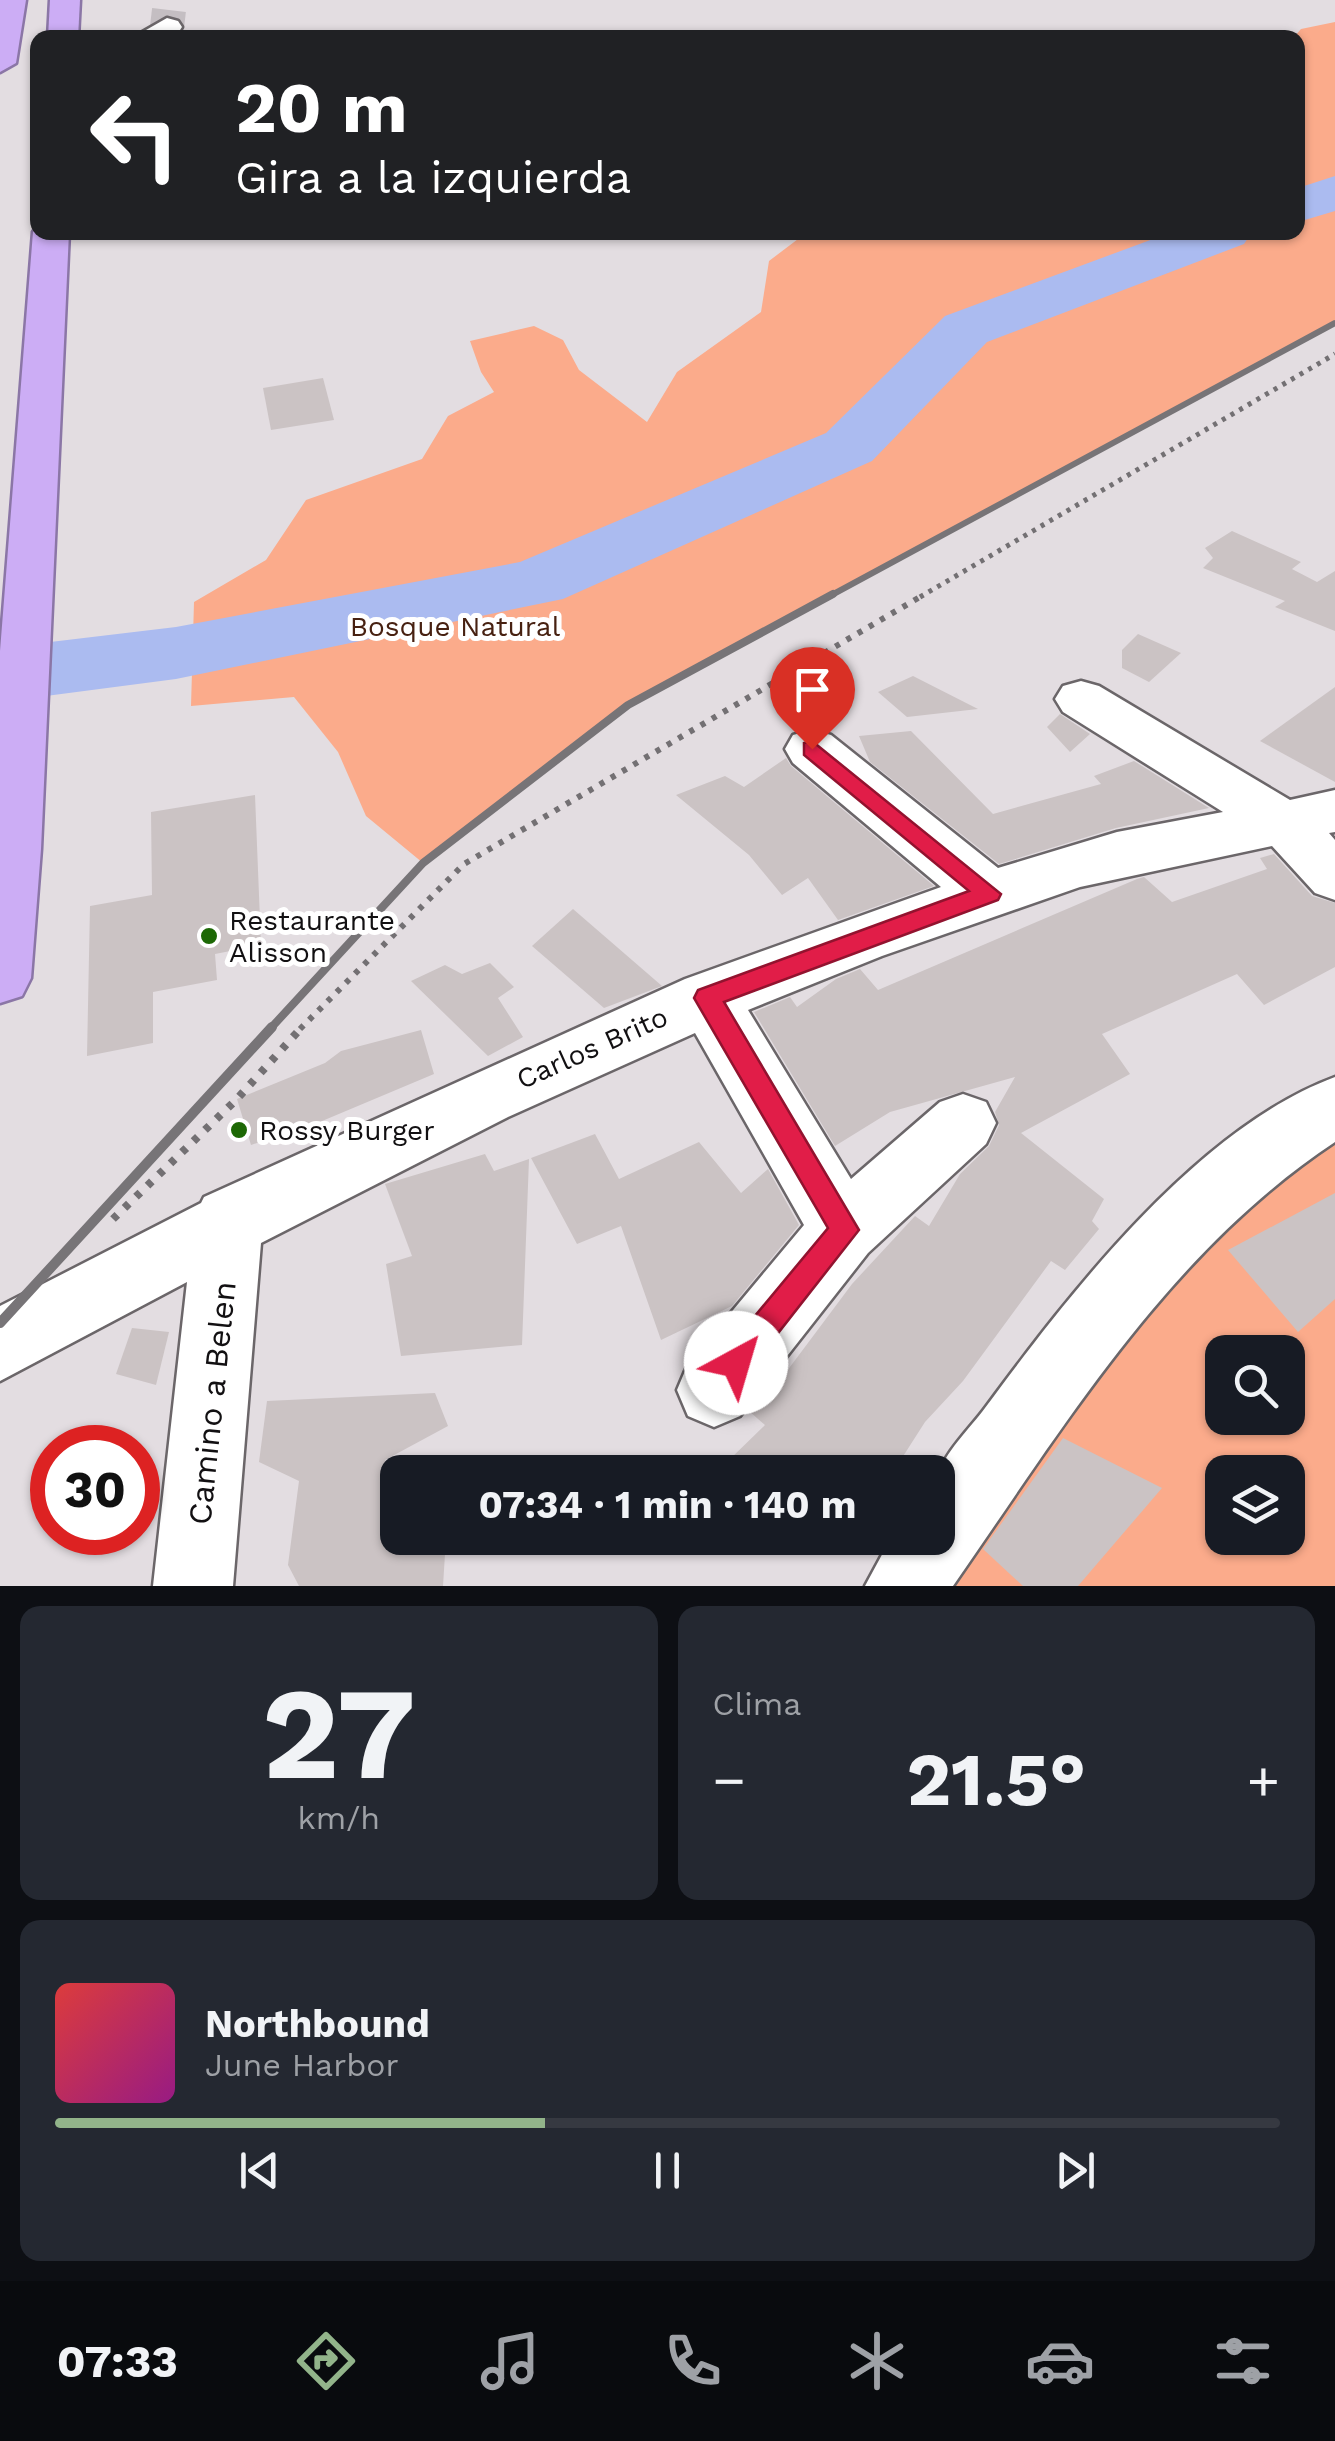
<!DOCTYPE html>
<html lang="es">
<head>
<meta charset="utf-8">
<style>
	:root { --surface:#171b24; --page:#242831; --text:#f1f3f6; --muted:#9ea1a6; --line:#363941; --accent:#92b48a }
	body { margin:0; font-family:"Work Sans",sans-serif; background:var(--page); color:var(--text); height:100vh; display:flex; flex-direction:column; font-size:38px; white-space:nowrap }
	* { box-sizing:border-box; margin:0 }
	p { font-size:32px; color:var(--muted) }
	.icon { flex:none; width:55px; height:55px; fill:none; stroke:currentColor; stroke-width:2; stroke-linecap:round; stroke-linejoin:round }
	.map { position:relative; height:1586px; overflow:hidden }
	.sheet { display:flex; flex-direction:column; gap:20px; padding:20px; background:#0d0f14; flex:1 }
	.sheet>* { flex:none }
	.guide { position:absolute; left:30px; top:30px; width:1275px; height:210px; border-radius:20px; box-shadow:0 2px 8px #0004; background:#202124; color:#fff; overflow:hidden }
	.controls { position:absolute; left:1205px; top:1335px; display:grid; gap:20px }
	.controls a { display:grid; place-items:center; width:100px; height:100px; border-radius:20px; background:var(--surface); box-shadow:0 2px 8px #0004; font-size:50px }
	.speed { position:absolute; left:30px; top:1425px; display:flex; gap:20px; font-size:50px; font-weight:700; text-align:center }
	.speed>* { display:grid; place-content:center; width:130px; height:130px; border-radius:50%; background:var(--surface); box-shadow:0 2px 8px #0004; line-height:1 }
	.speed .limit { border:15px solid #d22; background:#fff; color:#111 }
	.pin { position:absolute; display:grid; place-items:center; width:85px; height:85px; color:#fff; margin:-102px -42px; border-radius:50% 50% 50% 0; rotate:-45deg; box-shadow:0 0 10px #0007 }
	.pin .icon { rotate:45deg }
	.me { position:absolute; width:110px; margin:-55px; rotate:39deg; stroke-linejoin:round; filter:drop-shadow(0 0 8px #0008) }
	.turn { display:flex; align-items:center; gap:35px; height:210px; padding:0 40px; font-size:45px }
	.turn .icon { width:130px; height:130px; stroke-width:2.5 }
	.turn b { display:block; font-size:70px; line-height:85px }
	.big { font-size:75px; font-weight:700; line-height:1.1 }
	.sheet .widget { flex:1; display:flex; flex-direction:column; justify-content:center; gap:15px; min-width:0; padding:0 35px; border-radius:20px; background:var(--page) }
	.sheet .dial { align-items:center; gap:0 }
	.dial b { font-size:130px; line-height:1 }
	.song { display:flex; align-items:center; gap:30px }
	.cover { width:120px; height:120px; border-radius:15px; background:linear-gradient(135deg,hsl(0 70% 55%),hsl(310 70% 35%)) }
	.played { height:10px; border-radius:5px; background:linear-gradient(90deg,var(--accent) 40%,var(--line) 40%) }
	.keys { display:flex; justify-content:space-around; direction:ltr }
	.heat { display:flex; justify-content:space-between; align-items:center; font-size:55px; direction:ltr }
	.sheet .tiles { flex:1; display:grid; gap:20px; grid-template-columns:1fr 1fr }
	.widget:last-child { grid-column:span 2 }
	.trip { position:absolute; left:380px; top:1455px; width:575px; height:100px; border-radius:20px; background:var(--surface); box-shadow:0 2px 8px #0004; font-weight:700; line-height:100px; text-align:center }
	.tabs { display:flex; height:160px; justify-content:space-around; align-items:center; background:#090b0e; color:var(--muted) }
	.tabs .icon { width:70px; height:70px }
	.tabs .on { color:var(--accent) }
	.tabs b { font-size:45px; color:var(--text) }
	.map>svg:first-child { display:block }
	.green { fill:#fbab8b; fill-rule:evenodd }
	.lines { fill:none; stroke-linecap:round; stroke-linejoin:round }
	.river { fill:#abbbf0; fill-rule:evenodd }
	.building { fill:#cbc3c4 }
	.minor-tunnel { stroke:#c4bec2; stroke-width:34; stroke-dasharray:34 16; stroke-linecap:butt }
	.minor-casing { stroke:#6b6669; stroke-width:5 }
	.highway-casing { stroke:#8b76a6; stroke-width:5 }
	.path-far2 { stroke:#737073; stroke-width:5; stroke-dasharray:4 6; stroke-linecap:butt }
	.path-far1 { stroke:#737073; stroke-width:6; stroke-dasharray:5 8; stroke-linecap:butt }
	.path { stroke:#737073; stroke-width:8; stroke-dasharray:6 10; stroke-linecap:butt }
	.minor { fill:#fff; fill-rule:evenodd }
	.highway { fill:#ccadf5; fill-rule:evenodd }
	.rail-far2 { stroke:#777477; stroke-width:6 }
	.rail-far1 { stroke:#777477; stroke-width:8 }
	.rail { stroke:#777477; stroke-width:10 }
	.route { fill:#e11d48; stroke:#92132f; stroke-width:2.5 }
	.poi-dot { fill:#1d6805; stroke:#fff; stroke-width:4 }
	.labels { text-anchor:middle; dominant-baseline:central; stroke-width:10; stroke-linejoin:round; paint-order:stroke }
	.park-label { font-size:28px; fill:#472111; stroke:#fff }
	.poi-label { font-size:28px; fill:#121012; stroke:#fff; text-anchor:start }
	.street-label { font-size:28px; fill:#121012; stroke:#fff }
	.near-street-label { font-size:32px; fill:#121012; stroke:#fff }
</style>
</head>
<body>
<div class="map">
<svg width="1335" height="1586" viewBox="0 0 1335 1586">
	<rect width="100%" height="100%" fill="#e3dde1"/>
	<g class="green">
		<polygon points="1335,22 1335,323 628,705 423,863 366,816 338,752 294,697 191,706 194,602 266,560 306,500 422,459 448,416 494,392 481,372 470,341 534,326 563,340 579,370 647,422 677,372 761,312 769,261 806,233 1298,232 1298,66 1303,65 1298,62 1298,38 1294,37 1301,29"/>
		<path d="M1335,1103v483h-439l356,-434zM1222,1352h66v66h-66zM1222,1472h66v66h-66z"/>
	</g>
	<g class="lines">
		<g class="river">
			<polygon points="1335,176 1335,211 1298,222 1298,188"/>
			<polygon points="1172,232 1252,232 1244,244 987,342 872,461 563,599 176,679 0,702 0,648 176,627 520,562 826,433 945,316"/>
		</g>
	</g>
	<g class="building">
		<polygon points="323,378 334,420 271,430 263,388"/>
		<polygon points="1232,531 1301,562 1292,569 1317,582 1335,571 1335,631 1275,607 1285,601 1203,568 1213,558 1205,548"/>
		<polygon points="1138,634 1181,653 1149,682 1122,668 1122,650"/>
		<polygon points="913,676 978,709 907,717 878,692"/>
		<polygon points="1335,687 1335,782 1260,741"/>
		<polygon points="1060,714 1090,734 1070,752 1047,727"/>
		<polygon points="911,731 993,814 1101,784 1094,776 1134,761 1209,808 1116,828 999,864 870,762 859,736"/>
		<polygon points="786,758 791,766 934,886 838,920 808,878 782,895 749,855 676,795 725,776 744,787"/>
		<polygon points="255,795 261,945 215,954 217,980 153,992 153,1043 87,1056 90,906 152,895 151,812"/>
		<polygon points="1274,854 1312,896 1335,903 1335,967 1264,1005 1237,974 1102,1034 1130,1074 1021,1133 1104,1199 1092,1221 1099,1229 1065,1270 1051,1261 963,1381 925,1422 893,1472 737,1472 727,1462 765,1425 749,1411 781,1379 852,1284 915,1216 929,1226 960,1174 989,1146 999,1125 995,1112 1015,1077 890,1112 835,1146 754,1012 790,997 797,1007 836,979 860,969 878,990 1137,879 1144,877 1172,902 1267,869 1260,858"/>
		<polygon points="573,909 662,986 604,1008 532,946"/>
		<polygon points="490,963 514,987 498,998 523,1037 488,1056 411,981 445,965 462,974"/>
		<polygon points="421,1030 434,1074 315,1124 251,1145 237,1099 325,1063 341,1051"/>
		<polygon points="595,1134 619,1179 699,1142 741,1193 768,1169 799,1225 732,1306 661,1340 621,1226 577,1244 531,1158"/>
		<polygon points="485,1154 494,1171 529,1159 522,1345 401,1356 386,1264 412,1256 385,1184"/>
		<polygon points="1335,1193 1335,1299 1298,1332 1228,1250"/>
		<polygon points="132,1328 169,1332 156,1385 116,1374"/>
		<polygon points="435,1393 448,1426 385,1460 398,1538 446,1538 443,1586 299,1586 288,1565 299,1481 259,1462 267,1401"/>
		<polygon points="1063,1438 1162,1488 1078,1586 1023,1586 983,1549"/>
	</g>
	<g class="lines">
		<polyline class="minor-tunnel" points="167,27 169,10"/>
		<defs>
			<g id="minor">
				<polygon points="167,18 178,21 182,27 178,33 132,38"/>
				<polygon points="1081,681 1099,686 1290,800 1335,790 1335,832 1329,833 1335,840 1335,900 1315,893 1272,846 1080,887 882,956 748,1010 851,1179 940,1102 963,1094 986,1102 996,1123 986,1144 868,1253 740,1416 714,1427 688,1416 677,1390 688,1364 804,1225 695,1033 508,1117 261,1243 233,1586 153,1586 187,1282 0,1381 0,1306 201,1203 204,1197 685,979 941,887 793,763 785,749 793,735 812,730 831,735 998,868 1117,832 1223,812 1063,712 1055,699 1063,686"/>
				<path d="M1335,1077v65c-166,110 -270,283 -382,444h-88l26,-48h47c0,-20 -4,-43 0,-61 4,-22 34,-51 47,-69 85,-115 212,-280 350,-331z"/>
			</g>
			<g id="highway">
				<polygon points="0,0 26,0 16,63 0,72"/>
				<polygon points="50,0 80,0 78,38 48,38"/>
				<polygon points="38,225 38,232 69,232 41,849 31,978 22,996 0,1003 0,651 33,232"/>
			</g>
		</defs>
		<use href="#minor" class="minor-casing"/>
		<use href="#highway" class="highway-casing"/>
		<polyline class="path-far2" points="920,597 1335,354"/>
		<polyline class="path-far1" points="300,1029 464,864 925,594"/>
		<polyline class="path" points="113,1219 236,1100 302,1027"/>
		<use href="#minor" class="minor"/>
		<use href="#highway" class="highway"/>
		<polyline class="rail-far2" points="828,597 1335,323"/>
		<polyline class="rail-far1" points="270,1029 423,863 628,705 833,594"/>
		<polyline class="rail" points="0,1323 272,1027"/>
	</g>
	<polygon class="route" points="812,741 1001,894 998,900 724,1002 859,1230 746,1374 736,1378 725,1374 720,1363 725,1352 828,1228 694,998 698,990 969,891 804,755 804,743"/>
	<g class="poi-dot">
		<circle cx="209" cy="936" r="10"/>
		<circle cx="239" cy="1130" r="10"/>
	</g>
	<g class="labels">
		<g class="park-label">
			<text x="455" y="626">Bosque Natural</text>
		</g>
		<g class="poi-label">
			<text x="229" y="920">Restaurante<tspan x="229" dy="32">Alisson</tspan></text>
			<text x="259" y="1130">Rossy Burger</text>
		</g>
		<g class="street-label">
			<text transform="translate(592 1048) rotate(-24)">Carlos Brito</text>
		</g>
		<g class="near-street-label">
			<text transform="translate(212 1403) rotate(-84)">Camino a Belen</text>
		</g>
	</g>
</svg>
<div class="controls">
<a><svg class="icon" aria-label="search" viewBox="0 0 24 24"><circle cx="10" cy="10" r="6"/><path d="M15 15l6 6"/></svg></a>
<a><svg class="icon" aria-label="layers" viewBox="0 0 24 24"><path d="M12 4l9 5-9 5-9-5zM3 14l9 5 9-5"/></svg></a>
</div>
<div class="speed"><div class="limit">30</div></div>
<div class="pin" style="left:812px;top:749px;background:#d93025"><svg class="icon" aria-label="arrive" viewBox="0 0 24 24"><path d="M6 21V4h12l-3 4 3 4H6"/></svg></div>
<svg class="me" style="left:736px;top:1363px" viewBox="-20 -20 40 40"><circle r="19" fill="#fff"/><path d="M0-13L10 11 0 6-10 11z" fill="#e11d48"/></svg>
<div class="trip">07:34 · 1 min · 140 m</div>
<div class="guide">
<div class="turn"><svg class="icon" aria-label="left" viewBox="0 0 24 24"><path d="M17 20v-9H6M10 6l-5 5 5 5"/></svg><div><b>20 m</b>Gira a la izquierda</div></div>
</div>
</div>
<section class="sheet">
<div class="tiles">
<div class="widget dial"><b>27</b><p>km/h</p></div>
<div class="widget"><p>Clima</p>
<div class="heat"><a>−</a><b class="big">21.5°</b><a>+</a></div>
</div>
<div class="widget">
<div class="song"><i class="cover"></i><div><b>Northbound</b><p>June Harbor</p></div></div>
<div class="played"></div>
<div class="keys"><svg class="icon" aria-label="previous" viewBox="0 0 24 24"><path d="M18 5L8 12l10 7zM5 5v14"/></svg><svg class="icon" aria-label="pause" viewBox="0 0 24 24"><path d="M8 5v14M16 5v14"/></svg><svg class="icon" aria-label="next" viewBox="0 0 24 24"><path d="M6 5l10 7-10 7zM19 5v14"/></svg></div>
</div>
</div>
</section>
<nav class="tabs">
<b>07:33</b>
<svg class="icon on" aria-label="directions" viewBox="0 0 24 24"><path d="M12 3l9 9-9 9-9-9zM9 14v-3h6M13 9l2 2-2 2"/></svg>
<svg class="icon" aria-label="music" viewBox="0 0 24 24"><path d="M9 18V5l10-2v13"/><circle cx="6" cy="18" r="3"/><circle cx="16" cy="16" r="3"/></svg>
<svg class="icon" aria-label="phone" viewBox="0 0 24 24"><path d="M5 4h4l2 5-3 2q2 4 5 5l2-3 5 2v4C11 20 4 13 5 4z"/></svg>
<svg class="icon" aria-label="climate" viewBox="0 0 24 24"><path d="M12 3v18M4 7l16 10M4 17L20 7"/></svg>
<svg class="icon" aria-label="car" viewBox="0 0 24 24"><path d="M5 17H2v-5l4-1 3-4h7l3 4 3 1v5h-3M9 17h6M6 11h13"/><circle cx="7" cy="17" r="2"/><circle cx="17" cy="17" r="2"/></svg>
<svg class="icon" aria-label="filters" viewBox="0 0 24 24"><path d="M4 7h16M4 17h16"/><circle cx="9" cy="7" r="2"/><circle cx="15" cy="17" r="2"/></svg>
</nav>
</body>
</html>
